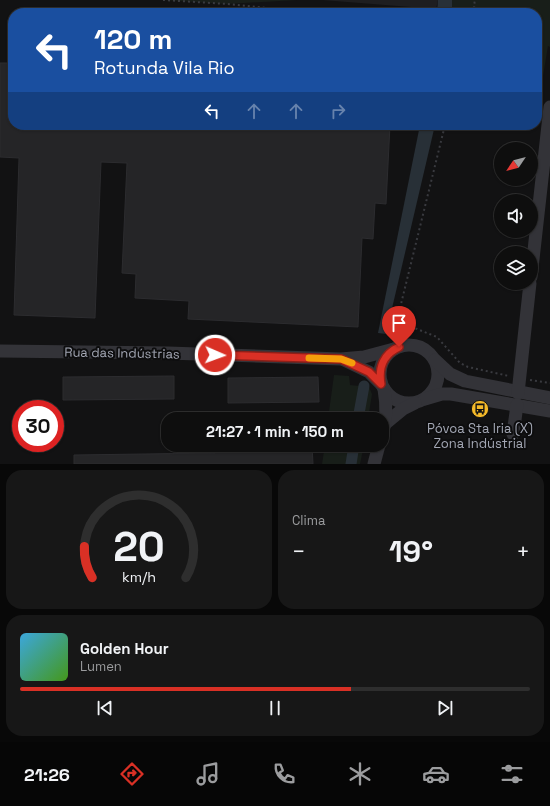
<!DOCTYPE html>
<html lang="pt">
<head>
<meta charset="utf-8">
<style>
	:root { --surface:#0e0e0e; --page:#171717; --text:#f1f3f6; --muted:#9b9c9e; --line:#2e2e2e; --accent:#d93025 }
	body { margin:0; font-family:"Space Grotesk",sans-serif; background:var(--page); color:var(--text); height:100vh; display:flex; flex-direction:column; font-size:15px; white-space:nowrap }
	* { box-sizing:border-box; margin:0 }
	p { font-size:13px; color:var(--muted) }
	.icon { flex:none; width:22px; height:22px; fill:none; stroke:currentColor; stroke-width:2; stroke-linecap:round; stroke-linejoin:round }
	.map { position:relative; height:464px; overflow:hidden }
	.sheet { display:flex; flex-direction:column; gap:6px; padding:6px; background:#080808; flex:1 }
	.sheet>* { flex:none }
	.guide { position:absolute; left:8px; top:8px; width:534px; height:122px; border-radius:16px; box-shadow:0 1px 3px #0004,0 0 0 1px var(--line); background:#1a4fa0; color:#fff; overflow:hidden }
	.needle { width:26px; rotate:235deg }
	.fabs { position:absolute; left:494px; top:142px; display:grid; gap:8px }
	.fabs a { display:grid; place-items:center; width:44px; height:44px; border-radius:50%; background:var(--surface); box-shadow:0 1px 3px #0004,0 0 0 1px var(--line); font-size:20px }
	.speed { position:absolute; left:12px; top:400px; display:flex; gap:8px; font-size:20px; font-weight:700; text-align:center }
	.speed>* { display:grid; place-content:center; width:52px; height:52px; border-radius:50%; background:var(--surface); box-shadow:0 1px 3px #0004,0 0 0 1px var(--line); line-height:1 }
	.speed .limit { border:6px solid #d22; background:#fff; color:#111 }
	.pin { position:absolute; display:grid; place-items:center; width:34px; height:34px; color:#fff; margin:-41px -17px; border-radius:50% 50% 50% 0; rotate:-45deg; box-shadow:0 0 4px #0007 }
	.pin .icon { rotate:45deg }
	.me { position:absolute; width:44px; margin:-22px; rotate:92deg; stroke-linejoin:round; filter:drop-shadow(0 0 3px #0008) }
	.turn { display:flex; align-items:center; gap:14px; height:84px; padding:0 20px; font-size:18px }
	.turn .icon { width:52px; height:52px; stroke-width:2.5 }
	.turn b { display:block; font-size:28px; line-height:34px }
	.lanes { display:flex; align-items:center; height:38px; padding:0 20px; background:#0003; justify-content:center; gap:20px; direction:ltr }
	.lanes .off { opacity:.35 }
	.big { font-size:30px; font-weight:700; line-height:1.1 }
	.sheet .tile { flex:1; display:flex; flex-direction:column; justify-content:center; gap:6px; min-width:0; padding:0 14px; border-radius:16px; background:var(--page) }
	.sheet .dial { align-items:center; gap:0 }
	.dial svg { height:104px; overflow:visible; fill:none; stroke:var(--line); stroke-width:7; stroke-linecap:round; text-anchor:middle }
	.dial text { fill:var(--text); stroke:none }
	.song { display:flex; align-items:center; gap:12px }
	.cover { width:48px; height:48px; border-radius:6px; background:linear-gradient(135deg,hsl(200 70% 55%),hsl(100 70% 35%)) }
	.played { height:4px; border-radius:2px; background:linear-gradient(90deg,var(--accent) 65%,var(--line) 65%) }
	.keys { display:flex; justify-content:space-around; direction:ltr }
	.heat { display:flex; justify-content:space-between; align-items:center; font-size:22px; direction:ltr }
	.sheet .tiles { flex:1; display:grid; gap:6px; grid-template-columns:1fr 1fr }
	.tile:last-child { grid-column:span 2 }
	.trip { position:absolute; left:161px; top:412px; width:228px; height:40px; border-radius:16px; background:var(--surface); box-shadow:0 1px 3px #0004,0 0 0 1px var(--line); font-weight:700; line-height:40px; text-align:center }
	.tabs { display:flex; height:64px; justify-content:space-around; align-items:center; background:#060606; color:var(--muted) }
	.tabs .icon { width:28px; height:28px }
	.tabs .on { color:var(--accent) }
	.tabs b { font-size:18px; color:var(--text) }
	.map>svg:first-child { display:block }
	.built { fill:#1e1e20 }
	.green { fill:#181e19 }
	.water { fill:#283037 }
	.lines { fill:none; stroke-linecap:round; stroke-linejoin:round }
	.canal { stroke:#283037; stroke-width:11 }
	.building { fill:#252527; stroke:#2c2c2f }
	.path { stroke:#393a3f; stroke-width:2; stroke-dasharray:2 3; stroke-linecap:butt }
	.minor { stroke:#333338; stroke-width:13 }
	.route-casing { stroke:#8d1f18; stroke-width:10 }
	.route { stroke:#d93025; stroke-width:7 }
	.slow { stroke:#f59e0b; stroke-width:7 }
	.labels { text-anchor:middle; dominant-baseline:central; stroke-width:4; stroke-linejoin:round; paint-order:stroke }
	.street-label { font-size:13px; fill:#a3a7b4; stroke:#0d0d0e }
	.poi-label { font-size:13px; fill:#a3a7b4; stroke:#0d0d0e }
</style>
</head>
<body>
<div class="map">
<svg width="550" height="464" viewBox="0 0 550 464">
	<rect width="100%" height="100%" fill="#121213"/>
	<polygon class="built" points="322,0 438,0 436,9"/>
	<g class="green">
		<polygon points="163,0 297,0 227,4"/>
		<polygon points="452,0 550,0 550,47 548,46 543,76 537,74 537,13 452,13"/>
		<polygon points="334,375 349,376 350,385 369,387 372,394 368,419 328,419"/>
		<polygon points="325,445 364,445 360,464 322,464"/>
	</g>
	<g class="water">
		<polygon points="438,0 452,0 452,13 437,13"/>
		<polygon points="420,125 435,125 386,334 378,333"/>
	</g>
	<g class="lines">
		<g class="canal">
			<polyline points="358,419 364,386"/>
			<polyline points="351,464 354,445"/>
		</g>
	</g>
	<g class="building">
		<polygon points="0,63 13,63 13,125 390,125 386,204 375,203 373,239 362,238 358,327 188,319 189,301 135,298 136,274 122,273 127,163 101,162 95,318 14,315 19,158 0,157"/>
		<polygon points="174,376 174,399 63,400 63,377"/>
		<polygon points="318,377 319,402 228,403 228,378"/>
		<polygon points="215,445 312,445 313,464 74,464 74,455 215,453"/>
	</g>
	<g class="lines">
		<g class="path">
			<polyline points="163,0 227,4 316,13"/>
			<polyline points="472,13 475,5 474,0"/>
			<polyline points="401,315 412,327 437,337 460,363 468,367 509,376"/>
			<polyline points="403,343 401,304 445,125"/>
			<polyline points="530,380 550,383"/>
		</g>
		<g class="minor">
			<polyline points="531,277 550,107"/>
			<circle cx="409" cy="374" r="29"/>
			<polyline points="0,351 168,353 341,359 364,357 394,349"/>
			<polyline points="344,360 369,372 381,384"/>
			<polyline points="435,360 450,374 465,381 550,398"/>
			<polyline points="518,393 530,283"/>
			<polyline points="425,399 442,394 451,394 550,411"/>
			<polyline points="386,423 403,409 415,403"/>
			<polyline points="513,434 517,405"/>
			<path d="M382,435c5,-15 5,-29 2,-46"/>
			<polyline points="374,464 379,445"/>
		</g>
	</g>
	<g class="lines">
		<defs>
			<path id="route" d="M215,355l126,4 28,13 12,12c-3,-17 3,-30 18,-37"/>
		</defs>
		<use href="#route" class="route-casing"/>
		<use href="#route" class="route"/>
		<polyline class="slow" points="309,358 341,359 352,363"/>
	</g>
	<defs>
		<symbol id="bus-disc" viewBox="-11 -11 22 22"><circle r="9.5" fill="#f4b929" stroke="#0d0d0e"/><path d="M-5-6H5V4H4V6H2V4H-2V6H-4V4H-5ZM-3.5-4V0h7V-4ZM-3.5 1.2v1.5H-2V1.2ZM2 1.2v1.5H3.5V1.2Z" fill="#111"/></symbol>
	</defs>
	<g fill-rule="evenodd">
		<use href="#bus-disc" x="470" y="399" width="20" height="20"/>
	</g>
	<g class="labels">
		<g class="street-label">
			<text transform="translate(122 353) rotate(1)">Rua das Indústrias</text>
		</g>
		<g class="poi-label">
			<text x="480" y="428">Póvoa Sta Iria (X)<tspan x="480" dy="15">Zona Indústrial</tspan></text>
		</g>
	</g>
</svg>
<div class="fabs">
<a><svg class="needle" viewBox="-14 -14 28 28"><path d="M0-13l5 13h-10z" fill="#e53935"/><path d="M0 13l5-13h-10z" fill="#9b9c9e"/></svg></a>
<a><svg class="icon" aria-label="sound" viewBox="0 0 24 24"><path d="M4 9h4l5-4v14l-5-4H4zM17 9q2 3 0 6"/></svg></a>
<a><svg class="icon" aria-label="layers" viewBox="0 0 24 24"><path d="M12 4l9 5-9 5-9-5zM3 14l9 5 9-5"/></svg></a>
</div>
<div class="speed"><div class="limit">30</div></div>
<div class="pin" style="left:399px;top:347px;background:#d93025"><svg class="icon" aria-label="arrive" viewBox="0 0 24 24"><path d="M6 21V4h12l-3 4 3 4H6"/></svg></div>
<svg class="me" style="left:215px;top:355px" viewBox="-20 -20 40 40"><circle r="17" fill="#d93025" stroke="#fff" stroke-width="3"/><path d="M0-11L8 9 0 5-8 9z" fill="#fff"/></svg>
<div class="trip">21:27 · 1 min · 150 m</div>
<div class="guide">
<div class="turn"><svg class="icon" aria-label="left" viewBox="0 0 24 24"><path d="M17 20v-9H6M10 6l-5 5 5 5"/></svg><div><b>120 m</b>Rotunda Vila Rio</div></div>
<div class="lanes"><svg class="icon" aria-label="left" viewBox="0 0 24 24"><path d="M17 20v-9H6M10 6l-5 5 5 5"/></svg><svg class="icon off" aria-label="ahead" viewBox="0 0 24 24"><path d="M12 20V5M6 11l6-6 6 6"/></svg><svg class="icon off" aria-label="ahead" viewBox="0 0 24 24"><path d="M12 20V5M6 11l6-6 6 6"/></svg><svg class="icon off" aria-label="right" viewBox="0 0 24 24"><path d="M7 20v-9h11M14 6l5 5-5 5"/></svg></div>
</div>
</div>
<section class="sheet">
<div class="tiles">
<div class="tile dial"><svg viewBox="0 0 100 80">
<path d="M14 69A42 42 0 1 1 86 69"/>
<path d="M14 69A42 42 0 0 1 8 45" stroke="#d93025"/>
<text x="50" y="56" font-size="32" font-weight="700">20</text>
<text x="50" y="72" font-size="11">km/h</text>
</svg></div>
<div class="tile"><p>Clima</p>
<div class="heat"><a>−</a><b class="big">19°</b><a>+</a></div>
</div>
<div class="tile">
<div class="song"><i class="cover"></i><div><b>Golden Hour</b><p>Lumen</p></div></div>
<div class="played"></div>
<div class="keys"><svg class="icon" aria-label="previous" viewBox="0 0 24 24"><path d="M18 5L8 12l10 7zM5 5v14"/></svg><svg class="icon" aria-label="pause" viewBox="0 0 24 24"><path d="M8 5v14M16 5v14"/></svg><svg class="icon" aria-label="next" viewBox="0 0 24 24"><path d="M6 5l10 7-10 7zM19 5v14"/></svg></div>
</div>
</div>
</section>
<nav class="tabs">
<b>21:26</b>
<svg class="icon on" aria-label="directions" viewBox="0 0 24 24"><path d="M12 3l9 9-9 9-9-9zM9 14v-3h6M13 9l2 2-2 2"/></svg>
<svg class="icon" aria-label="music" viewBox="0 0 24 24"><path d="M9 18V5l10-2v13"/><circle cx="6" cy="18" r="3"/><circle cx="16" cy="16" r="3"/></svg>
<svg class="icon" aria-label="phone" viewBox="0 0 24 24"><path d="M5 4h4l2 5-3 2q2 4 5 5l2-3 5 2v4C11 20 4 13 5 4z"/></svg>
<svg class="icon" aria-label="climate" viewBox="0 0 24 24"><path d="M12 3v18M4 7l16 10M4 17L20 7"/></svg>
<svg class="icon" aria-label="car" viewBox="0 0 24 24"><path d="M5 17H2v-5l4-1 3-4h7l3 4 3 1v5h-3M9 17h6M6 11h13"/><circle cx="7" cy="17" r="2"/><circle cx="17" cy="17" r="2"/></svg>
<svg class="icon" aria-label="filters" viewBox="0 0 24 24"><path d="M4 7h16M4 17h16"/><circle cx="9" cy="7" r="2"/><circle cx="15" cy="17" r="2"/></svg>
</nav>
</body>
</html>
